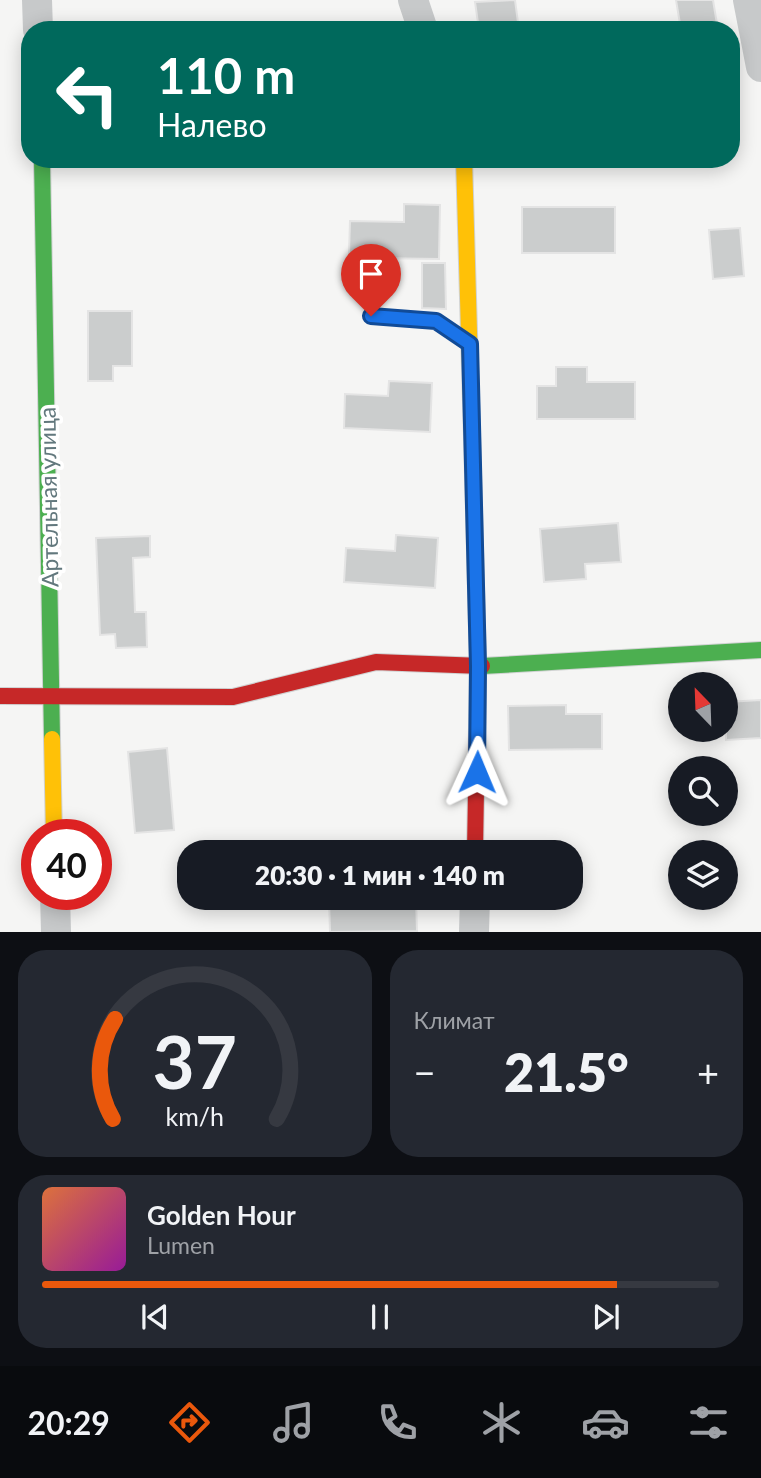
<!DOCTYPE html>
<html lang="ru">
<head>
<meta charset="utf-8">
<style>
	:root { --surface:#171b24; --page:#242831; --text:#f1f3f6; --muted:#9ea1a6; --line:#363941; --accent:#ea580c }
	body { margin:0; font-family:Lato,sans-serif; background:var(--page); color:var(--text); height:100vh; display:flex; flex-direction:column; font-size:26px; white-space:nowrap }
	* { box-sizing:border-box; margin:0 }
	p { font-size:23px; color:var(--muted) }
	.icon { flex:none; width:38px; height:38px; fill:none; stroke:currentColor; stroke-width:2; stroke-linecap:round; stroke-linejoin:round }
	.map { position:relative; height:932px; overflow:hidden }
	.drawer { display:flex; flex-direction:column; gap:18px; padding:18px; background:#0d0f14; flex:1 }
	.drawer>* { flex:none }
	.banner { position:absolute; left:21px; top:21px; width:719px; height:147px; border-radius:28px; box-shadow:0 4px 18px #0003; background:#00695c; color:#fff; overflow:hidden }
	.needle { width:46px; rotate:337deg }
	.controls { position:absolute; left:668px; top:672px; display:grid; gap:14px }
	.controls a { display:grid; place-items:center; width:70px; height:70px; border-radius:50%; background:var(--surface); box-shadow:0 4px 18px #0003; font-size:35px }
	.speed { position:absolute; left:21px; top:819px; display:flex; gap:14px; font-size:35px; font-weight:700; text-align:center }
	.speed>* { display:grid; place-content:center; width:91px; height:91px; border-radius:50%; background:var(--surface); box-shadow:0 4px 18px #0003; line-height:1 }
	.speed .limit { border:10px solid #d22; background:#fff; color:#111 }
	.pin { position:absolute; display:grid; place-items:center; width:60px; height:60px; color:#fff; margin:-72px -30px; border-radius:50% 50% 50% 0; rotate:-45deg; box-shadow:0 0 7px #0007 }
	.pin .icon { rotate:45deg }
	.me { position:absolute; width:77px; margin:-38px; rotate:1deg; stroke-linejoin:round; filter:drop-shadow(0 0 5px #0008) }
	.turn { display:flex; align-items:center; gap:24px; height:147px; padding:0 21px; font-size:32px }
	.turn .icon { width:91px; height:91px; stroke-width:2.5 }
	.turn b { display:block; font-size:49px; line-height:60px }
	.big { font-size:52px; font-weight:800; line-height:1.1 }
	.drawer .tile { flex:1; display:flex; flex-direction:column; justify-content:center; gap:10px; min-width:0; padding:0 24px; border-radius:28px; background:var(--page) }
	.drawer .dial { align-items:center; gap:0 }
	.dial svg { height:182px; overflow:visible; fill:none; stroke:var(--line); stroke-width:7; stroke-linecap:round; text-anchor:middle }
	.dial text { fill:var(--text); stroke:none }
	.song { display:flex; align-items:center; gap:21px }
	.cover { width:84px; height:84px; border-radius:10px; background:linear-gradient(135deg,hsl(20 70% 55%),hsl(300 70% 35%)) }
	.played { height:7px; border-radius:4px; background:linear-gradient(90deg,var(--accent) 85%,var(--line) 85%) }
	.keys { display:flex; justify-content:space-around; direction:ltr }
	.heat { display:flex; justify-content:space-between; align-items:center; font-size:38px; direction:ltr }
	.drawer .tiles { flex:1; display:grid; gap:18px; grid-template-columns:1fr 1fr }
	.tile:last-child { grid-column:span 2 }
	.trip { position:absolute; left:177px; top:840px; width:406px; height:70px; border-radius:28px; background:var(--surface); box-shadow:0 4px 18px #0003; font-weight:800; line-height:70px; text-align:center }
	.tab-bar { display:flex; height:112px; justify-content:space-around; align-items:center; background:#090b0e; color:var(--muted) }
	.tab-bar .icon { width:49px; height:49px }
	.tab-bar .selected { color:var(--accent) }
	.tab-bar b { font-size:32px; color:var(--text) }
	.map>svg:first-child { display:block }
	.building { fill:#cbcdcd; stroke:#e4e4e4; stroke-width:2 }
	.lines { fill:none; stroke-linecap:round; stroke-linejoin:round }
	.fast-casing { stroke:#d0d2d2; stroke-width:18 }
	.slow-casing { stroke:#d0d2d2; stroke-width:18 }
	.jam-casing { stroke:#d0d2d2; stroke-width:18 }
	.lane { stroke:#c7c9ca; stroke-width:16 }
	.street { stroke:#c7c9ca; stroke-width:30 }
	.fast { stroke:#4caf50; stroke-width:16 }
	.slow { stroke:#ffc107; stroke-width:16 }
	.jam { stroke:#c62828; stroke-width:16 }
	.route-casing { stroke:#114b97; stroke-width:18 }
	.route { stroke:#1a73e8; stroke-width:12 }
	.labels { text-anchor:middle; dominant-baseline:central; stroke-width:7; stroke-linejoin:round; paint-order:stroke }
	.street-label { font-size:23px; fill:#62787d; stroke:#fff }
</style>
</head>
<body>
<div class="map">
<svg width="761" height="932" viewBox="0 0 761 932">
	<rect width="100%" height="100%" fill="#f5f5f4"/>
	<g class="building">
		<polygon points="515,0 519,30 479,30 475,2"/>
		<polygon points="676,0 713,0 718,30 681,30"/>
		<polygon points="404,204 440,205 439,259 371,258 371,253 349,253 350,221 404,222"/>
		<rect x="522" y="207" width="93" height="46"/>
		<polygon points="740,228 744,276 713,279 709,230"/>
		<polygon points="422,263 445,263 446,309 422,308"/>
		<polygon points="88,311 132,311 132,366 113,366 113,381 88,381"/>
		<polygon points="556,367 587,367 587,382 635,382 635,419 537,419 537,386 556,386"/>
		<polygon points="389,381 432,383 430,432 344,428 345,394 388,396"/>
		<polygon points="618,523 621,562 585,564 586,579 544,582 540,529"/>
		<polygon points="396,535 438,538 435,588 344,582 346,548 395,551"/>
		<polygon points="150,536 150,557 133,558 135,612 146,612 147,647 116,648 115,634 100,635 96,538"/>
		<polygon points="761,700 761,738 726,740 726,702"/>
		<polygon points="566,705 566,714 602,714 602,749 509,750 508,706"/>
		<polygon points="167,748 174,830 135,833 128,752"/>
		<polygon points="416,898 417,931 330,932 329,899"/>
	</g>
	<g class="lines">
		<defs>
			<g id="fast">
				<polyline points="42,159 52,739"/>
				<polyline points="482,666 761,650"/>
			</g>
			<g id="slow">
				<polyline points="464,159 472,436"/>
				<polyline points="52,739 54,835"/>
			</g>
			<g id="jam">
				<polyline points="472,436 478,666 475,852"/>
				<polyline points="0,696 233,697 376,662 482,666"/>
			</g>
		</defs>
		<use href="#fast" class="fast-casing"/>
		<use href="#slow" class="slow-casing"/>
		<use href="#jam" class="jam-casing"/>
		<polyline class="lane" points="371,316 436,321 465,341"/>
		<g class="street">
			<polyline points="37,0 38,30"/>
			<polyline points="413,0 423,30"/>
			<polyline points="748,0 761,67"/>
			<polyline points="55,894 56,932"/>
			<polyline points="474,932 475,898"/>
		</g>
		<use href="#fast" class="fast"/>
		<use href="#slow" class="slow"/>
		<use href="#jam" class="jam"/>
	</g>
	<g class="lines">
		<defs>
			<polyline id="route" points="371,316 436,321 470,344 478,666 477,772"/>
		</defs>
		<use href="#route" class="route-casing"/>
		<use href="#route" class="route"/>
	</g>
	<g class="labels">
		<g class="street-label">
			<text transform="translate(48 497) rotate(-91)">Артельная улица</text>
		</g>
	</g>
</svg>
<div class="controls">
<a><svg class="needle" viewBox="-14 -14 28 28"><path d="M0-13l5 13h-10z" fill="#e53935"/><path d="M0 13l5-13h-10z" fill="#9ea1a6"/></svg></a>
<a><svg class="icon" aria-label="search" viewBox="0 0 24 24"><circle cx="10" cy="10" r="6"/><path d="M15 15l6 6"/></svg></a>
<a><svg class="icon" aria-label="layers" viewBox="0 0 24 24"><path d="M12 4l9 5-9 5-9-5zM3 14l9 5 9-5"/></svg></a>
</div>
<div class="speed"><div class="limit">40</div></div>
<div class="pin" style="left:371px;top:316px;background:#d93025"><svg class="icon" aria-label="arrive" viewBox="0 0 24 24"><path d="M6 21V4h12l-3 4 3 4H6"/></svg></div>
<svg class="me" style="left:477px;top:772px" viewBox="-20 -20 40 40"><path d="M0-17L14 15 0 8-14 15z" fill="#1a73e8" stroke="#fff" stroke-width="4"/></svg>
<div class="trip">20:30 · 1 мин · 140 m</div>
<div class="banner">
<div class="turn"><svg class="icon" aria-label="left" viewBox="0 0 24 24"><path d="M17 20v-9H6M10 6l-5 5 5 5"/></svg><div><b>110 m</b>Налево</div></div>
</div>
</div>
<section class="drawer">
<div class="tiles">
<div class="tile dial"><svg viewBox="0 0 100 80">
<path d="M14 69A42 42 0 1 1 86 69"/>
<path d="M14 69A42 42 0 0 1 15 25" stroke="#ea580c"/>
<text x="50" y="56" font-size="32" font-weight="700">37</text>
<text x="50" y="72" font-size="11">km/h</text>
</svg></div>
<div class="tile"><p>Климат</p>
<div class="heat"><a>−</a><b class="big">21.5°</b><a>+</a></div>
</div>
<div class="tile">
<div class="song"><i class="cover"></i><div><b>Golden Hour</b><p>Lumen</p></div></div>
<div class="played"></div>
<div class="keys"><svg class="icon" aria-label="previous" viewBox="0 0 24 24"><path d="M18 5L8 12l10 7zM5 5v14"/></svg><svg class="icon" aria-label="pause" viewBox="0 0 24 24"><path d="M8 5v14M16 5v14"/></svg><svg class="icon" aria-label="next" viewBox="0 0 24 24"><path d="M6 5l10 7-10 7zM19 5v14"/></svg></div>
</div>
</div>
</section>
<nav class="tab-bar">
<b>20:29</b>
<svg class="icon selected" aria-label="directions" viewBox="0 0 24 24"><path d="M12 3l9 9-9 9-9-9zM9 14v-3h6M13 9l2 2-2 2"/></svg>
<svg class="icon" aria-label="music" viewBox="0 0 24 24"><path d="M9 18V5l10-2v13"/><circle cx="6" cy="18" r="3"/><circle cx="16" cy="16" r="3"/></svg>
<svg class="icon" aria-label="phone" viewBox="0 0 24 24"><path d="M5 4h4l2 5-3 2q2 4 5 5l2-3 5 2v4C11 20 4 13 5 4z"/></svg>
<svg class="icon" aria-label="climate" viewBox="0 0 24 24"><path d="M12 3v18M4 7l16 10M4 17L20 7"/></svg>
<svg class="icon" aria-label="car" viewBox="0 0 24 24"><path d="M5 17H2v-5l4-1 3-4h7l3 4 3 1v5h-3M9 17h6M6 11h13"/><circle cx="7" cy="17" r="2"/><circle cx="17" cy="17" r="2"/></svg>
<svg class="icon" aria-label="filters" viewBox="0 0 24 24"><path d="M4 7h16M4 17h16"/><circle cx="9" cy="7" r="2"/><circle cx="15" cy="17" r="2"/></svg>
</nav>
</body>
</html>
